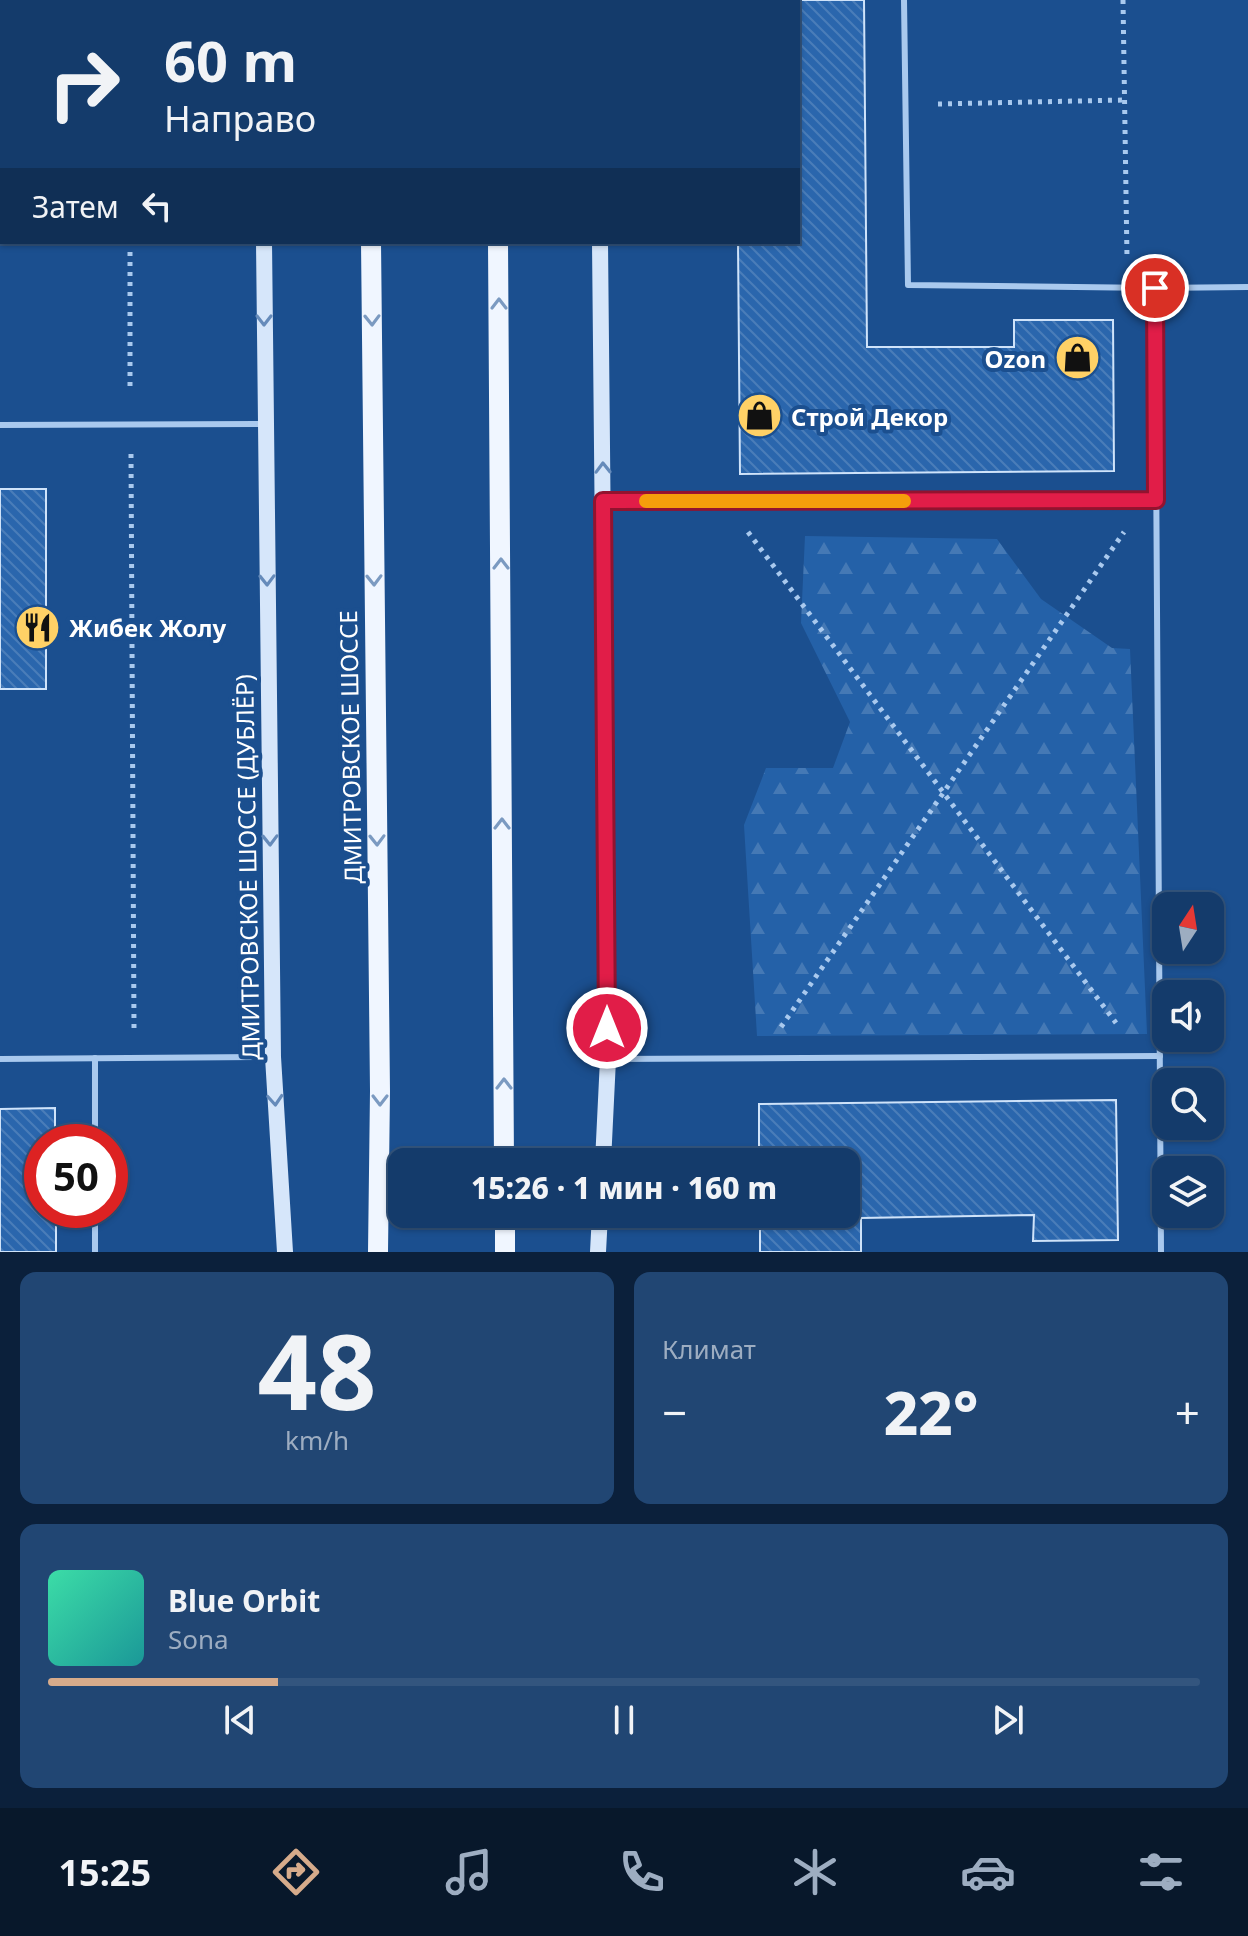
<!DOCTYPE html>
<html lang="ru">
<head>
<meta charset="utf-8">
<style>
	:root { --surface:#143b6b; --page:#214673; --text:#f1f3f6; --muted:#9dadc1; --line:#33557e; --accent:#d6ab8b }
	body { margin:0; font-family:"Noto Sans",sans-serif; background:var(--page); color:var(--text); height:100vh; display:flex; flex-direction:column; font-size:30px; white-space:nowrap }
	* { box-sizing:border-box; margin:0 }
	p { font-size:26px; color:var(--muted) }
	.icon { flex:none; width:44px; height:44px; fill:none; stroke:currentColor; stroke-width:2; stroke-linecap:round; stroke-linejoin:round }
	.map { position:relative; height:1252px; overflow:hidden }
	.sheet { display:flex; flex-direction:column; gap:20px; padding:20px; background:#0b203b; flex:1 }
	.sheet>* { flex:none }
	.top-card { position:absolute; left:0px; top:0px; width:800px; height:244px; box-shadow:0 2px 6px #0004,0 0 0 2px var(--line); background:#143b6b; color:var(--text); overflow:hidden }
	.needle { width:52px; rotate:12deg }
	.controls { position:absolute; left:1152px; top:892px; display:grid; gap:16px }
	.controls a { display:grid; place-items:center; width:72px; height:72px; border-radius:16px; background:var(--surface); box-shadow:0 2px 6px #0004,0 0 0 2px var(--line); font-size:40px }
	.speed { position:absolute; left:24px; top:1124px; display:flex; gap:16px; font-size:40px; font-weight:700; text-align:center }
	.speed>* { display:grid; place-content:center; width:104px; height:104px; border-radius:50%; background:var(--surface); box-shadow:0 2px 6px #0004,0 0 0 2px var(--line); line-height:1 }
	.speed .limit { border:12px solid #d22; background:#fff; color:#111 }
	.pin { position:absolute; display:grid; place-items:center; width:68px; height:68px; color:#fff; margin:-34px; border:4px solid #fff; border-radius:50%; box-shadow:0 2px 8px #0007 }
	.me { position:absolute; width:88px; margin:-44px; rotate:0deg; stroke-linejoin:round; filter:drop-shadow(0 0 6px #0008) }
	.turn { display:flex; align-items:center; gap:28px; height:168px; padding:0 32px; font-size:36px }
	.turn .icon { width:104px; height:104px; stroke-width:2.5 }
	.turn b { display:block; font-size:56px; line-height:68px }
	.then { display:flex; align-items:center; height:76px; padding:0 32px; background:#0003; gap:16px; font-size:30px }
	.big { font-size:60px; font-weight:800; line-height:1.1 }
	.sheet .card { flex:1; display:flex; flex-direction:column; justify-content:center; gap:12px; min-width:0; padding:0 28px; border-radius:16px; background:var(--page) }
	.sheet .dial { align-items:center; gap:0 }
	.dial b { font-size:104px; line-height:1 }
	.song { display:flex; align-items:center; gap:24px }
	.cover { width:96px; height:96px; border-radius:12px; background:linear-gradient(135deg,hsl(160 70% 55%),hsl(180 70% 35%)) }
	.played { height:8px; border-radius:4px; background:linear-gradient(90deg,var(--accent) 20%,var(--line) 20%) }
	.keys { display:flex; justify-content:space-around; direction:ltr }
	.heat { display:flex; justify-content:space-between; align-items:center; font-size:44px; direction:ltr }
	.sheet .tiles { flex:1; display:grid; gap:20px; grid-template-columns:1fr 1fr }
	.card:last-child { grid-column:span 2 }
	.trip { position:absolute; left:388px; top:1148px; width:472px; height:80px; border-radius:16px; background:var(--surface); box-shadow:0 2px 6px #0004,0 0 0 2px var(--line); font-weight:800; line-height:80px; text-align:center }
	.tabs { display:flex; height:128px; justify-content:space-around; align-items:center; background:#08182b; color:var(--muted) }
	.tabs .icon { width:56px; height:56px }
	.tabs .on { color:var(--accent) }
	.tabs b { font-size:36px; color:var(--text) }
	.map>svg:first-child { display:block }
	.forest { fill:url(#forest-firs) }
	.building { fill:url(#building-back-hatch); stroke:#cfe3fa; stroke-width:2 }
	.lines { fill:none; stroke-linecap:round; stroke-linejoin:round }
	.path { stroke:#a9c9ee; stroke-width:5; stroke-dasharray:4 6; stroke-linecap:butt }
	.lane { stroke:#a9c9ee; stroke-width:6 }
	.secondary { stroke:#d6e6fa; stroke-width:16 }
	.primary { stroke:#f0f6ff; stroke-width:20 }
	.oneway { stroke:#7b9ac1 }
	.oneway2 { stroke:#668bba }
	.route-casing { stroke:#92132f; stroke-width:20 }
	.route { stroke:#e11d48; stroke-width:14 }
	.slow { stroke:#f59e0b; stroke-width:14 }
	.labels { text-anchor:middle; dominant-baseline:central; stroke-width:8; stroke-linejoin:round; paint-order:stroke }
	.poi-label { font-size:24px; font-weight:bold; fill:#fff; stroke:#1b4f8f; text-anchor:start }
	.street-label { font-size:24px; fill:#fff; stroke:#1b4f8f }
</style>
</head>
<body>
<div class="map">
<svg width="1248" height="1252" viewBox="0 0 1248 1252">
	<defs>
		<pattern id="forest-firs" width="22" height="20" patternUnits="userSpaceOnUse" patternTransform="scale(2)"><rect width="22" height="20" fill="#2461a8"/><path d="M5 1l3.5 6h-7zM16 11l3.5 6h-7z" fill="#4579b5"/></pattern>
		<pattern id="building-back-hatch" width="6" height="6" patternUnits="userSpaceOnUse" patternTransform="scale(2)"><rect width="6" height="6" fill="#2a66ad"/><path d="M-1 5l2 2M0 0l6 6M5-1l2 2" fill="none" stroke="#4a7db9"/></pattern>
	</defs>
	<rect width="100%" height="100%" fill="#1b4f8f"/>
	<polygon class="forest" points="805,536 997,539 1041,599 1112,648 1130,649 1147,1034 757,1036 744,825 766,768 833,768 850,722 801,623"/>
	<g class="building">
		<polygon points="798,0 864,0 867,347 1014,347 1014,320 1113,320 1114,471 740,474 738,242 798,242"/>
		<rect x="0" y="489" width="46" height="200"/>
		<polygon points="1116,1100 1118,1240 1033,1241 1034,1215 861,1218 861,1252 760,1252 760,1214 846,1214 846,1162 759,1162 759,1104"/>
		<polygon points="55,1108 55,1142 42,1142 42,1210 56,1210 56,1252 0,1252 0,1109"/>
	</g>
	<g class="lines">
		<g class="path">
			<polyline points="130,0 130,2"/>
			<polyline points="1123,0 1127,258"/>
			<polyline points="938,104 1124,100"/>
			<polyline points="130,242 130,392"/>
			<polyline points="131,454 134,1028"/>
			<polyline points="748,532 1116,1023"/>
			<polyline points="781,1027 1124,532"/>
		</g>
		<g class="lane">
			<polyline points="904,0 908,285 1155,288"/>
			<polyline points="0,425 265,424"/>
			<polyline points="604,501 1156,500"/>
			<polyline points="0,1059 272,1057"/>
			<polyline points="611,1059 1160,1056"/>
			<polyline points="95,1142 95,1058"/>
			<polyline points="95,1252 95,1210"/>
			<polyline points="1161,1252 1155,288 1248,287"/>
		</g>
		<g class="secondary">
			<polyline points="262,0 262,2"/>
			<polyline points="598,0 598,2"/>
			<polyline points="264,242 273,1057 285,1252"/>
			<polyline points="600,242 608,1059 603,1162"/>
			<polyline points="598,1252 600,1214"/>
		</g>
		<g class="primary">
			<polyline points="368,0 368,2"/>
			<polyline points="497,0 497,2"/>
			<polyline points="371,242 380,1091 378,1252"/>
			<polyline points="498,242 504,1162"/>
			<polyline points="505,1214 505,1252"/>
		</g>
	</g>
	<defs><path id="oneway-chevron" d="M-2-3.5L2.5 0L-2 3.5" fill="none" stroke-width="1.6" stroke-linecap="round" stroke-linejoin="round" transform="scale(2)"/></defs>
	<g class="oneway">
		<use href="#oneway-chevron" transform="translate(499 304) rotate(-90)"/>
		<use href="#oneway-chevron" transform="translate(372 320) rotate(89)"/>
		<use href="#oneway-chevron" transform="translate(501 564) rotate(-90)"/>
		<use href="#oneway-chevron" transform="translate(374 580) rotate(89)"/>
		<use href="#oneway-chevron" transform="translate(502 824) rotate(-90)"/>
		<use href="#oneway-chevron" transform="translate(377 840) rotate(89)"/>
		<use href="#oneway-chevron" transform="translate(504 1084) rotate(-90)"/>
		<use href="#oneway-chevron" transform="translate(380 1100) rotate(90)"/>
	</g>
	<g class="oneway2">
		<use href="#oneway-chevron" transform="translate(264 320) rotate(90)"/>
		<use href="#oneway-chevron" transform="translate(603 468) rotate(-91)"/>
		<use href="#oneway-chevron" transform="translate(267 580) rotate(89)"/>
		<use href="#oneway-chevron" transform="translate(270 840) rotate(89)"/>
		<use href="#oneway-chevron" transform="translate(275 1100) rotate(86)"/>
	</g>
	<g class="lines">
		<defs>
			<polyline id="route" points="607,1028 603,501 1156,500 1155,288"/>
		</defs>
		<use href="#route" class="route-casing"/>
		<use href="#route" class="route"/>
		<polyline class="slow" points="646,501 904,501"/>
	</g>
	<defs>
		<symbol id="shop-disc" viewBox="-11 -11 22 22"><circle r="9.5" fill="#ffd166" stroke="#1b4f8f"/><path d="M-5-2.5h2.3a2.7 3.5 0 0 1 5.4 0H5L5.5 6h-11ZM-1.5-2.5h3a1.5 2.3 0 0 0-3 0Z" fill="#111"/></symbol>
		<symbol id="restaurant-disc" viewBox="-11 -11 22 22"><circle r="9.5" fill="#ffd166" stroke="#1b4f8f"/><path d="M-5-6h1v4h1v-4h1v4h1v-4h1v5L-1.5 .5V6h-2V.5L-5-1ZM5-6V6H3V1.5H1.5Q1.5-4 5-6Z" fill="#111"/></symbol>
	</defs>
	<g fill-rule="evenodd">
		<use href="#shop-disc" x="1052" y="332" width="51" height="51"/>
		<use href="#shop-disc" x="734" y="390" width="51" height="51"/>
		<use href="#restaurant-disc" x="12" y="602" width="51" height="51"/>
	</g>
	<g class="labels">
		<g class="poi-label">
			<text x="1046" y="358" text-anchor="end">Ozon</text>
			<text x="791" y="416">Строй Декор</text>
			<text x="69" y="627">Жибек Жолу</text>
		</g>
		<g class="street-label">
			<text transform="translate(350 747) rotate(-91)">ДМИТРОВСКОЕ ШОССЕ</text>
			<text transform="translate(247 867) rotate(-91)">ДМИТРОВСКОЕ ШОССЕ (ДУБЛЁР)</text>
		</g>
	</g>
</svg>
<div class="controls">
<a><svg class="needle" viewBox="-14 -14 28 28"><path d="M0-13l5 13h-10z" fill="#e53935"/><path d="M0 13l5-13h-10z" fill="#9dadc1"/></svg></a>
<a><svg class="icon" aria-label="sound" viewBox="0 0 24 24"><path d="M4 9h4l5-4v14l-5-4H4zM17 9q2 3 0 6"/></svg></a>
<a><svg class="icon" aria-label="search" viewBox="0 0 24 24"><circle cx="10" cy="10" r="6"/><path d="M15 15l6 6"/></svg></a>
<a><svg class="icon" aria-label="layers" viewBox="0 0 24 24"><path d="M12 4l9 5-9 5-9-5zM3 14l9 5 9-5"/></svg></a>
</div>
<div class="speed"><div class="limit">50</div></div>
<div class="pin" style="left:1155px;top:288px;background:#d93025"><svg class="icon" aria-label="arrive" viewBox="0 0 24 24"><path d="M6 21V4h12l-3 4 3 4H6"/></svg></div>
<svg class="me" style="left:607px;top:1028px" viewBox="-20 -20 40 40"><circle r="17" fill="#e11d48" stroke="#fff" stroke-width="3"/><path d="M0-11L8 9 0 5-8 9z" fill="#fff"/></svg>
<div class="trip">15:26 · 1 мин · 160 m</div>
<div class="top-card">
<div class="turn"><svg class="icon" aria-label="right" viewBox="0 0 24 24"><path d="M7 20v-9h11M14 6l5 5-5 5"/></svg><div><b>60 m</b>Направо</div></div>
<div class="then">Затем<svg class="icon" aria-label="left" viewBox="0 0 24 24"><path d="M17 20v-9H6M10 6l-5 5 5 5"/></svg></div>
</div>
</div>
<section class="sheet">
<div class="tiles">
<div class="card dial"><b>48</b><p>km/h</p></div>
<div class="card"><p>Климат</p>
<div class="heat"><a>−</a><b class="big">22°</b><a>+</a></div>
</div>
<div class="card">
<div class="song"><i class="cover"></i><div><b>Blue Orbit</b><p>Sona</p></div></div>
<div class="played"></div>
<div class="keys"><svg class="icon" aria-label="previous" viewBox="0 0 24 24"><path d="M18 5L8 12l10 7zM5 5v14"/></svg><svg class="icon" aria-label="pause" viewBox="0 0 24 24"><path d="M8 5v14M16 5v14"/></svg><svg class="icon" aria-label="next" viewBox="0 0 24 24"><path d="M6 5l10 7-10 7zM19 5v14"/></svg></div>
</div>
</div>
</section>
<nav class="tabs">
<b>15:25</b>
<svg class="icon on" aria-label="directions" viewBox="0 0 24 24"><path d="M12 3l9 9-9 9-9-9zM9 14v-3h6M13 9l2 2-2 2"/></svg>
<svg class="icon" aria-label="music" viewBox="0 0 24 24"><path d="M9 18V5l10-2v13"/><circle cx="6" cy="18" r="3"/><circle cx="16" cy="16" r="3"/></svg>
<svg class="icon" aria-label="phone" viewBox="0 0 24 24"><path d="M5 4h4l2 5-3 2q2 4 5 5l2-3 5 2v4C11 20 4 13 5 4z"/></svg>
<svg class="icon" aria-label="climate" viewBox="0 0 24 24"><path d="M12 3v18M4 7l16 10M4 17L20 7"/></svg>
<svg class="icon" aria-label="car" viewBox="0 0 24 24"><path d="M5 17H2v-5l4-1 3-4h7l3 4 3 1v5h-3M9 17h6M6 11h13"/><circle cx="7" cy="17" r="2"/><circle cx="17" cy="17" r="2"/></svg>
<svg class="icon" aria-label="filters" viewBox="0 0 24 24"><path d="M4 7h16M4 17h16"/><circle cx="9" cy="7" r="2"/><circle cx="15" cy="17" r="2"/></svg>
</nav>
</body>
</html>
